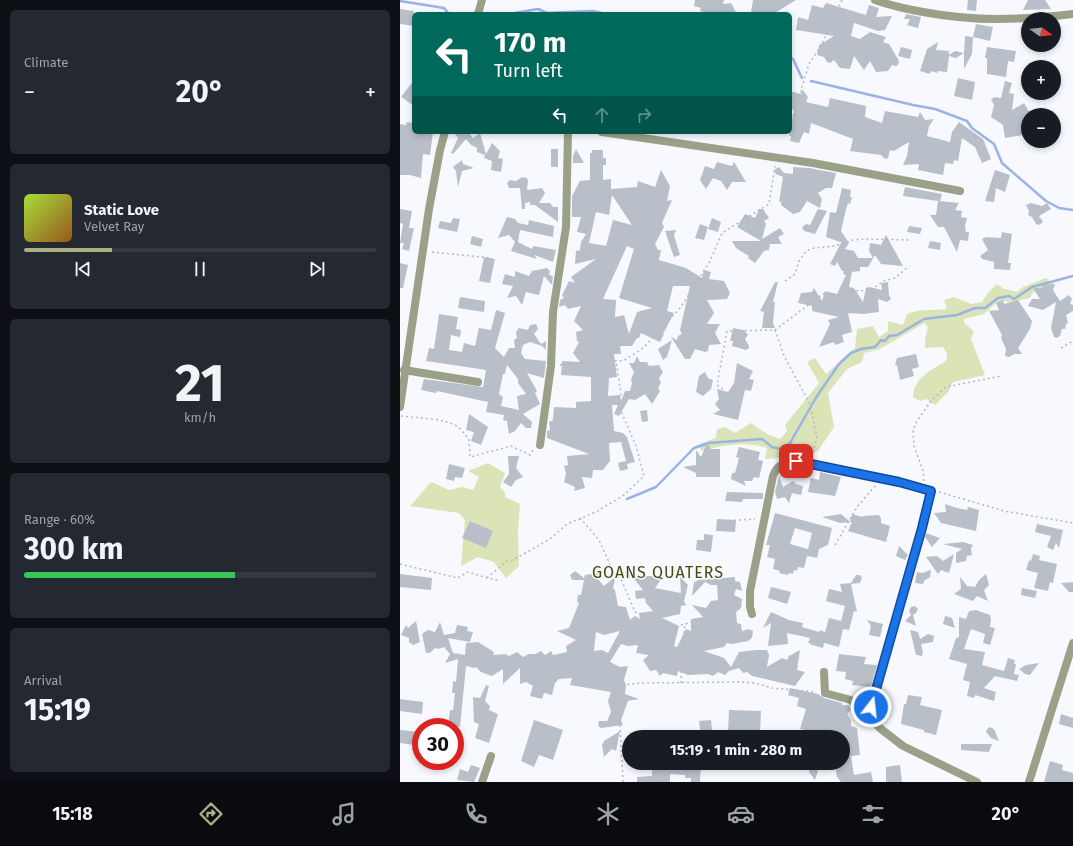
<!DOCTYPE html>
<html lang="en">
<head>
<meta charset="utf-8">
<style>
	:root { --surface:#171b24; --page:#242831; --text:#f1f3f6; --muted:#9ea1a6; --line:#363941; --accent:#aab187 }
	body { margin:0; font-family:"Fira Sans",sans-serif; background:var(--page); color:var(--text); height:100vh; display:flex; flex-direction:column; font-size:15px; white-space:nowrap }
	* { box-sizing:border-box; margin:0 }
	p { font-size:13px; color:var(--muted) }
	.icon { flex:none; width:22px; height:22px; fill:none; stroke:currentColor; stroke-width:2; stroke-linecap:round; stroke-linejoin:round }
	.map { position:relative; flex:1; overflow:hidden }
	.details { display:flex; flex-direction:column; gap:10px; padding:10px; background:#0d0f14; width:400px }
	.details>* { flex:none }
	.guide { position:absolute; left:12px; top:12px; width:380px; height:122px; border-radius:6px; box-shadow:0 2px 6px #0003; background:#00695c; color:#fff; overflow:hidden }
	.needle { width:26px; rotate:104deg }
	.buttons { position:absolute; left:621px; top:12px; display:grid; gap:8px }
	.buttons a { display:grid; place-items:center; width:40px; height:40px; border-radius:50%; background:var(--surface); box-shadow:0 2px 6px #0003; font-size:20px }
	.speed { position:absolute; left:12px; top:718px; display:flex; gap:8px; font-size:20px; font-weight:700; text-align:center }
	.speed>* { display:grid; place-content:center; width:52px; height:52px; border-radius:50%; background:var(--surface); box-shadow:0 2px 6px #0003; line-height:1 }
	.speed .limit { border:6px solid #d22; background:#fff; color:#111 }
	.pin { position:absolute; display:grid; place-items:center; width:34px; height:34px; color:#fff; margin:-17px; border-radius:8px; box-shadow:0 2px 6px #0006 }
	.me { position:absolute; width:44px; margin:-22px; rotate:16deg; stroke-linejoin:round; filter:drop-shadow(0 0 3px #0008) }
	.turn { display:flex; align-items:center; gap:14px; height:84px; padding:0 16px; font-size:18px }
	.turn .icon { width:52px; height:52px; stroke-width:2.5 }
	.turn b { display:block; font-size:28px; line-height:34px }
	.lanes { display:flex; align-items:center; height:38px; padding:0 16px; background:#0003; justify-content:center; gap:20px; direction:ltr }
	.lanes .off { opacity:.35 }
	.big { font-size:30px; font-weight:700; line-height:1.1 }
	.details .tile { flex:1; display:flex; flex-direction:column; justify-content:center; gap:6px; min-width:0; padding:0 14px; border-radius:6px; background:var(--page) }
	.details .dial { align-items:center; gap:0 }
	.dial b { font-size:52px; line-height:1 }
	.song { display:flex; align-items:center; gap:12px }
	.cover { width:48px; height:48px; border-radius:6px; background:linear-gradient(135deg,hsl(80 70% 55%),hsl(30 70% 35%)) }
	.played { height:4px; border-radius:2px; background:linear-gradient(90deg,var(--accent) 25%,var(--line) 25%) }
	.keys { display:flex; justify-content:space-around; direction:ltr }
	.heat { display:flex; justify-content:space-between; align-items:center; font-size:22px; direction:ltr }
	.charge { height:6px; border-radius:3px; background:linear-gradient(90deg,#34c759 60%,var(--line) 0) }
	.trip { position:absolute; left:222px; top:730px; width:228px; height:40px; border-radius:20px; background:var(--surface); box-shadow:0 2px 6px #0003; font-weight:700; line-height:40px; text-align:center }
	.tab-bar { display:flex; height:64px; justify-content:space-around; align-items:center; background:#090b0e; color:var(--muted) }
	.tab-bar .icon { width:28px; height:28px }
	.tab-bar .on { color:var(--accent) }
	.tab-bar b { font-size:18px; color:var(--text) }
	main { display:flex; flex:1; min-height:0 }
	.map>svg:first-child { display:block }
	.green { fill:#dbe4b7 }
	.lines { fill:none; stroke-linecap:round; stroke-linejoin:round }
	.stream { stroke:#9ab3e5; stroke-width:2.5 }
	.building { fill:#b9bfc9; fill-rule:evenodd }
	.path { stroke:#b5b7bc; stroke-width:1.5; stroke-dasharray:2 3; stroke-linecap:butt }
	.street { stroke:#9ba088; stroke-width:8 }
	.route-casing { stroke:#114b97; stroke-width:10 }
	.route { stroke:#1a73e8; stroke-width:7 }
	.labels { text-anchor:middle; dominant-baseline:central; stroke-width:3; stroke-linejoin:round; paint-order:stroke }
	.quarter-label { font-size:16px; letter-spacing:1px; fill:#434b11; stroke:#f7f9fe }
</style>
</head>
<body>
<main>
<section class="details">
<div class="tile"><p>Climate</p>
<div class="heat"><a>−</a><b class="big">20°</b><a>+</a></div>
</div>
<div class="tile">
<div class="song"><i class="cover"></i><div><b>Static Love</b><p>Velvet Ray</p></div></div>
<div class="played"></div>
<div class="keys"><svg class="icon" aria-label="previous" viewBox="0 0 24 24"><path d="M18 5L8 12l10 7zM5 5v14"/></svg><svg class="icon" aria-label="pause" viewBox="0 0 24 24"><path d="M8 5v14M16 5v14"/></svg><svg class="icon" aria-label="next" viewBox="0 0 24 24"><path d="M6 5l10 7-10 7zM19 5v14"/></svg></div>
</div>
<div class="tile dial"><b>21</b><p>km/h</p></div>
<div class="tile"><p>Range · 60%</p><b class="big">300 km</b><div class="charge"></div></div>
<div class="tile"><p>Arrival</p><b class="big">15:19</b></div>
</section>
<div class="map">
<svg width="673" height="782" viewBox="0 0 673 782">
	<rect width="100%" height="100%" fill="#f7f9fe"/>
	<g class="green">
		<path d="M646,278l9,7 -22,7 -3,6 -18,4 -10,-1 -7,3 -11,10 -20,5v4l10,8 -3,8 14,36 -32,7 -5,10 -13,13 -9,-6 -6,2 -7,-4c1,-20 19,-27 34,-37v-6l-4,-7 -18,1v-9l3,-12 -4,-4 -44,26 -16,4 -2,9 -15,7 -19,24 6,34 -16,24 -29,6 -24,2 2,-11c-20,-7 -45,-3 -66,3l-2,-7 17,-6 1,-9 8,-2 10,6 16,-10 16,11 13,5 7,-8 -2,-6 34,-42 -12,-21 8,-4 11,16 29,-26 2,-19 16,-3 6,11 9,-6v-10l15,4 4,-11c14,-6 26,-3 40,-5l-3,-9 10,-3 17,7 11,-2 6,-9 9,-9 7,5 13,3 6,-5z"/>
		<polygon points="88,463 105,473 100,487 105,493 105,497 120,504 118,532 119,566 106,578 94,562 78,557 61,566 65,520 59,513 10,506 31,482 49,490 62,487 73,490 79,477 68,471"/>
	</g>
	<g class="lines">
		<g class="stream">
			<polyline points="0,1 44,8 49,14"/>
			<polyline points="109,14 138,9 147,13 193,11 206,14"/>
			<polyline points="390,58 393,59 402,78"/>
			<polyline points="411,81 513,105 535,109 567,121 572,128 594,144 602,163 646,201 659,208 673,210"/>
			<polyline points="227,499 256,487 294,448 309,443 362,439 372,447 381,449 390,443 417,396 439,364 451,353 461,349 475,347 481,340 485,341 489,336 497,335 524,319 557,315 575,308 585,308 598,298 609,296 614,299 632,287 673,276"/>
		</g>
	</g>
	<g class="building">
		<polygon points="295,0 324,0 323,4 331,3 337,14 314,14 300,11 301,8 294,6"/>
		<polygon points="353,0 396,0 373,14 351,12"/>
		<polygon points="568,0 577,0 576,11 567,10"/>
		<polygon points="628,0 645,0 651,9 623,10"/>
		<polygon points="426,3 466,15 469,5 479,8 476,17 492,16 485,30 478,31 454,23 451,36 460,39 470,32 486,37 483,42 489,44 499,61 498,65 496,66 492,65 488,71 476,72 470,61 464,70 454,56 450,69 440,68 434,60 430,63 427,62 424,57 417,55 419,45 434,36 396,30 398,17 408,20 412,5 423,8"/>
		<polygon points="0,9 14,11 14,26 0,24"/>
		<polygon points="506,14 521,17 518,28 507,25 510,19 504,19"/>
		<polygon points="576,24 593,27 590,41 573,37"/>
		<polygon points="565,36 573,37 572,54 564,69 564,53 556,58 549,56 547,72 538,71 537,73 531,71 530,74 520,71 527,49 538,42 536,50 549,51 549,55 555,51 564,53"/>
		<polygon points="501,47 512,50 510,59 498,56"/>
		<polygon points="587,47 616,51 614,62 608,61 606,77 587,74 587,58 585,58"/>
		<polygon points="558,78 575,82 572,100 554,96"/>
		<polygon points="14,80 14,106 1,97"/>
		<polygon points="605,81 612,83 609,93 614,94 612,110 624,103 631,115 628,115 628,132 623,135 605,138 603,125 591,117 594,105 591,99 595,97 601,98"/>
		<polygon points="402,89 408,97 406,102 428,107 430,98 466,106 465,117 482,123 485,111 518,117 520,112 525,120 534,119 529,126 527,136 550,142 552,132 559,122 583,139 591,159 582,163 575,147 562,138 558,161 554,160 553,164 545,163 543,175 518,170 519,164 503,165 507,156 509,142 494,151 490,150 488,158 485,159 481,155 450,151 453,139 411,123 409,134 404,132 399,143 390,141 391,136 389,136 394,110 390,109 390,91 401,94"/>
		<polygon points="7,122 14,123 14,132 33,132 30,155 23,154 21,178 10,175 0,175 0,124 6,125"/>
		<polygon points="54,132 61,133 60,132 68,132 73,138 80,133 86,154 92,143 100,151 98,158 103,159 101,172 91,170 92,161 84,158 85,155 77,152 77,148 71,145 66,139 53,154 51,153 58,138"/>
		<rect x="151" y="149" width="7" height="18"/>
		<polygon points="176,149 184,163 173,163 173,156"/>
		<path d="M192,150h11v8h3v7h-3v15l8,-1v10l26,-2 1,-6 17,6 6,-17 9,16 -3,15 5,-1 -10,23 2,4 -9,17 3,6h3l-2,10 27,8 16,10 2,-8 7,2 -2,7 15,2 6,12 -3,6 -20,1 7,13 -7,11h13l-5,9 6,11 -12,1 -1,6 -3,1 -10,-3 -5,10h-5l-14,-22 6,3 1,-4 4,-2 -2,-4 10,-44h-17l-6,25 7,2 -11,21h1l-4,8 -19,-9 -2,5h-2l-5,8h-12l1,8h-7l3,23 -8,1 -1,18 12,-1 1,6 4,-10h5l2,-8 -1,-3 3,-8 -5,-9h5l3,-7 3,6h7l2,4 10,-1 4,7 -4,6 2,5 -3,5 2,3 -8,13 -7,-10 -10,6 -6,-1 -10,17 -5,-2 4,-9h-6l2,26 9,2 4,4 8,25 -8,2 1,5 -8,2 -2,-8 8,-2 -5,-19 -12,1 1,18 -7,9h-10l-1,8 -10,-1 3,11 -11,3 1,-4 -11,-5 2,-8 -2,-8 4,-1 -1,-9 22,-2 -42,-16v-7l3,-1 -1,-8 4,-2 1,-13 22,1v-6l15,-1v-24l-30,-2 1,-14 18,1 -7,-9 6,-11 -2,-1 -1,-9 7,-2 -9,-9 7,-15 -13,3 -3,-4 -6,2 1,-7 4,-2 -2,-3 7,-14 6,2 -4,-6 25,-18 -21,5 1,-13 4,-1 1,-8 5,-8 -9,-2 4,-15h-9v-21l8,-15 10,-1v-27h2zM212,195l20,30 -19,-5 -7,26 -17,-3 7,-31 13,3zM227,246l7,3 -15,49 33,10 -15,4 -8,22 -5,-19 -9,2 1,-17 -13,-1z"/>
		<polygon points="62,160 63,164 74,168 62,171 58,187 56,171 53,167"/>
		<polygon points="317,162 332,166 334,162 346,182 332,182 327,190 321,181 313,178 306,189 300,180 305,166 314,169"/>
		<polygon points="379,167 384,173 393,174 393,167 409,168 436,173 432,188 426,188 418,193 422,199 420,208 407,201 400,212 393,214 381,205 381,201 379,202 383,177 376,174 374,170"/>
		<polygon points="595,170 610,175 605,192 596,188 594,202 585,201"/>
		<polygon points="122,177 127,178 128,181 127,190 142,188 145,193 139,203 150,203 153,207 158,207 158,222 135,205 130,205 130,202 125,203 125,209 122,209 120,188 109,188 107,183 110,180 116,181"/>
		<polygon points="505,187 542,194 540,201 559,203 555,210 562,211 561,217 567,218 565,226 566,232 569,232 568,241 560,240 557,252 544,227 538,227 530,215 536,215 538,201 503,196"/>
		<polygon points="442,188 451,190 450,197 452,197 450,204 448,203 446,209 441,231 449,243 445,249 454,251 458,258 473,258 469,251 470,243 481,245 486,235 503,266 481,264 475,255 468,267 460,267 460,271 452,272 449,287 454,288 463,302 466,288 469,287 482,290 481,283 488,282 489,295 491,299 487,302 478,299 479,312 463,314 448,313 452,332 442,335 444,342 435,345 434,342 419,347 430,324 428,320 439,317 412,311 412,306 398,303 401,293 412,292 414,288 422,301 425,291 437,294 446,275 443,274 444,271 442,271 437,262 435,266 430,264 441,243 443,243 426,237 430,212 436,213"/>
		<polygon points="631,203 642,206 647,203 651,209 639,216 643,222 639,225 636,224 632,217 628,215 629,211 626,205"/>
		<polygon points="0,209 12,211 9,228 14,228 9,251 2,249 4,243 0,243 3,224 0,223"/>
		<polygon points="359,209 363,209 369,218 364,221 366,224 362,239 380,228 384,234 378,237 382,244 370,244 369,250 364,251 355,263 348,258 349,256 336,248 332,241 361,241 337,227 345,214 355,218"/>
		<polygon points="418,209 427,211 415,234 404,231 402,227 406,224 410,225"/>
		<polygon points="107,217 115,219 118,223 128,225 129,220 154,226 153,237 120,230 118,242 132,249 133,246 156,250 153,262 134,255 137,259 111,251 115,242 109,235 98,238"/>
		<polygon points="53,218 60,219 57,232 38,228 40,221 51,223"/>
		<polygon points="312,218 321,222 318,232 308,229"/>
		<polygon points="300,224 308,227 304,240 295,238"/>
		<polygon points="509,226 522,228 520,234 507,232"/>
		<polygon points="276,230 274,235 280,255 274,257 265,231"/>
		<polygon points="602,232 612,234 608,263 611,263 610,270 594,269 594,262 582,259 580,256 588,250 582,239 586,237 601,238"/>
		<polygon points="72,236 83,239 81,247 70,244"/>
		<polygon points="530,241 541,243 540,250 528,248"/>
		<polygon points="84,257 95,259 90,283 79,281"/>
		<polygon points="0,263 8,265 3,288 0,288"/>
		<polygon points="147,268 150,271 149,275 153,276 152,285 144,276 139,295 126,292 122,305 116,296 107,298 113,286 102,284 105,274 115,277 115,271 129,276 132,271"/>
		<polygon points="375,282 378,282 373,302 375,302 373,323 375,328 362,328 364,312 360,311"/>
		<polygon points="655,284 653,290 660,301 669,295 672,299 670,304 673,305 673,311 666,315 668,323 666,324 665,329 662,329 660,336 657,338 654,337 651,328 656,302 643,310 628,306 632,299 640,299 633,288 642,288 643,285"/>
		<polygon points="60,297 85,301 84,312 58,308"/>
		<polygon points="603,300 604,304 618,300 632,321 630,329 618,348 622,354 614,354 609,357 605,356 606,349 601,338 602,335 589,311 599,310 596,303"/>
		<path d="M96,310l9,3 -10,35 9,9 5,-9h6l-1,-8 3,-2 -1,-6 3,-4 9,2 2,-5 6,-1 2,5 -4,5 7,10 5,-3v9l-4,-4 -12,-4 -7,3 -2,8 4,6 21,2 -2,17 -17,-5 10,18 -2,2 5,11 -17,10 9,8 -1,6h-5l-5,-5 -6,8 -6,3 -2,-13 -4,-1 1,-5 -18,-3 2,-10 -51,-11 -1,2 -15,-3 3,-11 59,8 3,-17 -60,-9 3,-13 5,1 5,-35 19,3 -2,12 5,1 -1,7 -9,-2 -2,15 13,2 2,-9 11,3 4,-18 12,2zM107,365l11,14v4l8,11 -9,2 2,14 -18,-4 2,-9 -4,-3 4,-20h2z"/>
		<polygon points="333,328 344,330 348,335 345,339 349,346 349,348 346,350 332,346 333,341 330,341"/>
		<polygon points="272,340 267,357 263,360 258,349"/>
		<polygon points="516,354 519,367 512,369 514,376 500,380 497,365 495,365 497,358"/>
		<polygon points="337,363 353,371 349,379 354,380 351,391 345,390 338,420 313,414 320,410 315,404 319,399 317,389 328,392 334,383"/>
		<polygon points="305,372 308,378 313,380 311,389 303,396 296,392 299,376"/>
		<polygon points="247,410 248,421 242,422 240,411"/>
		<polygon points="69,414 88,427 81,445 71,441 74,432 66,430"/>
		<polygon points="307,443 311,449 320,449 320,477 296,477 296,473 283,467 296,465 296,450 301,457"/>
		<polygon points="339,447 360,452 358,460 363,461 359,478 354,477 352,481 344,481 346,486 331,479 332,473 335,473 339,458 336,457"/>
		<polygon points="108,456 119,456 116,468 123,477 116,480 111,487 103,482 109,474"/>
		<polygon points="49,464 65,468 62,478 55,477 54,481 46,479"/>
		<polygon points="420,472 441,477 435,496 408,492 411,478 419,480"/>
		<polygon points="379,476 383,487 393,481 396,484 403,486 401,495 392,493 389,503 385,497 377,499 375,492"/>
		<polygon points="327,492 363,493 363,499 343,499 342,502 325,501"/>
		<polygon points="545,504 557,508 567,510 568,507 579,510 576,531 541,523 534,513 546,512"/>
		<path d="M375,513l57,15 -4,17 -9,4 -2,9 -10,-2 -3,12 -6,-1 -1,4 -3,-1 -1,4 -4,-1 -1,2 -9,-2 1,-2 -7,-2 2,-10 -8,-2 3,-12h-4zM395,528l17,5 -4,16 -18,-5z"/>
		<polygon points="441,514 450,522 452,514 462,517 463,516 479,515 481,518 481,523 490,526 486,542 448,531 452,522 440,523 422,517"/>
		<polygon points="317,519 336,520 335,532 316,531"/>
		<polygon points="70,521 93,531 86,548 62,538"/>
		<polygon points="637,524 663,530 659,548 656,543 653,550 647,547 651,536 635,532"/>
		<polygon points="526,533 540,538 532,547 525,537"/>
		<polygon points="304,534 313,535 311,552 296,550 297,540 304,540"/>
		<polygon points="563,542 573,545 571,548 572,555 567,556 566,561 556,563 556,553 562,549 543,544"/>
		<polygon points="499,546 508,555 505,560 496,556"/>
		<polygon points="554,554 549,573 541,570 538,574 526,557 537,556 543,561"/>
		<polygon points="633,554 640,556 639,560 657,564 653,583 650,582 648,591 634,588 638,573 626,570 629,560 631,561"/>
		<polygon points="531,570 530,577 524,581 523,584 515,583 517,572 522,573"/>
		<path d="M175,571l9,7 1,-3 14,-2 -2,5 7,8 12,-10 -3,12 2,2 3,16 8,1 4,13 5,-4 5,3 -1,-6 14,-2 -7,-8 -1,-5 -9,1 -1,-8 8,-1 -9,-11 7,-3h22l-8,12 26,5 -1,-16 8,8 -4,16 2,4 -5,1 -1,8 -18,4 17,8 -5,20 3,1 9,-18 5,2v-12l12,-2 -11,-12 14,3 5,-7 7,-1 -1,-15h-6l-6,-3 -13,14 2,-14 5,-2 36,-3v4l5,1 2,9 -6,-2 -2,6 8,4 -1,9 -5,4 1,11 4,1 1,7 7,-2 4,2 -1,7 -4,3 -16,3 -5,-1 -3,4 -20,4 20,7 7,9 8,-15 17,-2h11l2,5 -2,12 15,-9 5,2 2,-4 11,-6 -3,20 8,2 -10,14 -43,-10 -5,-4 -4,1 -4,-5 -10,3 -4,4 -7,-3 -5,4 -5,-2 -20,1 -10,-4 -1,5 -14,-3 -3,3 -4,-6 -6,1 -7,-11 6,-5 -13,-2 2,-8 -10,1 -7,-2 -11,18 10,5 8,-1 -4,14 2,5 -1,9 14,5 -11,2 -7,19 2,5 -22,3 -3,-2 1,-5h8l4,-9 -3,-11 3,-9 -41,-7 2,-7 -13,1 -4,4 -3,12 -8,-2 -2,6 -12,-3 3,-10 -7,-4 -6,2v-16l-17,16v-15l-11,7 -11,-4 -5,-5 -2,1 -8,-2 -6,61h-12l2,-17h3l2,-17h-3l1,-12 3,1 2,-23 -13,4 5,-9 -6,-7 -6,2 -3,-1 -5,5h-4l-4,-19 6,-4 7,2 5,-10 4,13 11,-2 2,-8 11,2 -1,4 6,1 -3,10 -22,-4 5,15 12,2 1,-12 12,-1 16,10 -1,3 12,-1 4,2 8,-4 6,5 6,-3h6l6,-3 4,4 6,-4 2,4 14,-3 -1,-6 10,-6 -19,-9 12,-3 10,-25 -2,-1 1,-7h3l3,-15h-12l-2,-5zM220,631l-12,22 -6,-3 -8,1 2,-19 8,3z"/>
		<polygon points="0,574 32,578 31,590 0,587"/>
		<polygon points="586,574 589,585 584,590 588,601 577,596 573,601 554,594 561,589 560,577 567,586 575,587 579,580"/>
		<polygon points="456,575 460,575 462,578 460,583 451,584 457,612 454,611 449,630 443,629 439,647 424,643 423,648 409,644 411,643 408,643 410,638 387,633 388,644 368,646 371,623 363,628 371,612 389,620 403,623 402,627 419,632 420,630 425,632 429,618 441,621 445,606 426,601 429,589 442,592 440,584 451,583"/>
		<polygon points="673,582 673,592 669,592 661,583"/>
		<polygon points="371,587 391,592 387,604 368,598"/>
		<polygon points="622,588 637,591 635,598 621,595"/>
		<polygon points="515,606 518,609 516,613 513,615 516,626 505,621 511,615 509,611 511,607"/>
		<polygon points="576,610 590,615 591,620 590,627 595,628 590,645 583,643 585,634 571,629 564,649 585,652 582,665 604,671 608,658 615,660 614,664 616,664 614,674 619,675 617,681 595,676 584,688 596,692 594,701 575,695 574,698 567,696 570,682 563,680 567,664 549,659 556,638 559,637 559,617 566,619 569,611"/>
		<polygon points="545,616 552,618 555,628 543,624"/>
		<polygon points="467,620 483,624 480,637 469,635 471,626"/>
		<polygon points="16,621 20,642 13,645 9,642 9,638 1,635 6,625 8,628"/>
		<polygon points="510,630 518,632 520,639 528,634 534,636 533,642 521,644 523,653 522,656 516,655"/>
		<polygon points="439,654 466,657 464,664 477,665 471,687 452,685 453,681 445,679 446,672 436,671"/>
		<polygon points="639,663 630,675 625,674 619,669 626,665"/>
		<polygon points="86,685 89,686 85,701 90,706 89,710 98,714 89,743 75,738 79,724 74,722 73,697 80,698"/>
		<polygon points="390,688 418,694 424,698 442,703 442,705 448,705 452,709 447,714 451,720 451,726 457,728 460,755 451,756 454,775 471,772 473,782 441,782 437,777 435,764 443,766 443,737 401,737 410,731 400,729 406,709 397,706 399,698 388,695"/>
		<polygon points="508,695 522,697 520,705 542,710 536,735 524,732 524,730 501,724 504,704 506,704"/>
		<polygon points="0,699 23,702 22,714 0,711"/>
		<polygon points="329,710 361,711 360,733 328,732"/>
		<polygon points="661,714 673,718 673,728 659,724"/>
		<polygon points="134,720 163,730 153,760 139,755 134,767 121,761"/>
		<polygon points="311,720 313,737 301,737 299,721"/>
		<polygon points="589,727 594,729 599,741 591,738 587,733 586,731"/>
		<polygon points="0,730 21,732 21,746 0,743"/>
		<polygon points="220,731 216,751 212,749 204,757 202,745 204,741"/>
		<polygon points="561,744 592,744 589,752 561,750"/>
		<polygon points="650,761 663,765 662,770 673,773 673,782 644,782"/>
		<polygon points="252,763 301,763 300,782 291,782 291,778 285,778 285,775 270,774 270,782 237,782 237,777 252,776"/>
		<polygon points="411,763 418,771 415,780 409,772"/>
		<polygon points="71,765 80,768 74,782 57,780 60,769 68,772"/>
		<polygon points="500,765 502,782 486,782 486,767"/>
	</g>
	<g class="lines">
		<g class="path">
			<polyline points="390,126 409,64 422,44 442,0"/>
			<polyline points="32,252 92,258"/>
			<polyline points="385,281 395,274 399,261 406,251 414,248 435,246 453,240 466,239 511,240"/>
			<polyline points="375,330 384,356 410,404 417,438 412,456"/>
			<polyline points="661,348 673,341"/>
			<polyline points="160,365 206,360 223,361 243,348 281,307 310,261 322,233 369,204 375,166"/>
			<polyline points="323,389 317,385 327,331 375,330 423,294 445,296 452,291 470,290 484,281 495,278 509,266"/>
			<path d="M1,416c16,2 45,2 57,11 4,3 7,8 11,12l1,18 41,-11 19,9 3,-5"/>
			<polyline points="524,481 523,471 514,446 513,430 517,421 531,401 546,387 601,376"/>
			<polyline points="539,492 604,511 673,523"/>
			<polyline points="180,518 199,540 213,571 222,581 235,612 242,615 249,628 267,629 327,612 333,606 342,605"/>
			<polyline points="324,521 355,519"/>
			<polyline points="435,545 457,507 476,485"/>
			<polyline points="0,564 58,578 67,572 99,581"/>
			<polyline points="87,578 107,561 113,560 150,539 167,524 196,512 224,495 244,476 236,446 218,404 221,393 216,361"/>
			<polyline points="281,683 282,652 285,623"/>
			<polyline points="223,782 219,707 214,686 242,683 338,682 355,683 372,688 416,692"/>
		</g>
		<g class="street">
			<path d="M475,0c16,6 32,9 48,12 54,10 96,8 150,2"/>
			<polyline points="78,14 82,0"/>
			<polyline points="202,132 413,163 560,191"/>
			<polyline points="4,370 78,382"/>
			<polyline points="0,407 29,209 40,150 45,132"/>
			<polyline points="140,445 151,366 153,312 166,227 168,132"/>
			<path d="M352,614l-2,-7v-16l23,-115c4,-11 11,-14 23,-15l103,21 32,9 -9,37 -54,188"/>
			<polyline points="424,672 425,693 451,700 481,729 503,746 577,782"/>
			<polyline points="82,782 91,756"/>
			<polyline points="629,782 673,643"/>
		</g>
	</g>
	<g class="lines">
		<defs>
			<polyline id="route" points="396,461 499,482 531,491 522,528 471,707"/>
		</defs>
		<use href="#route" class="route-casing"/>
		<use href="#route" class="route"/>
	</g>
	<g class="labels">
		<g class="quarter-label">
			<text x="258" y="572">GOANS QUATERS</text>
		</g>
	</g>
</svg>
<div class="buttons">
<a><svg class="needle" viewBox="-14 -14 28 28"><path d="M0-13l5 13h-10z" fill="#e53935"/><path d="M0 13l5-13h-10z" fill="#9ea1a6"/></svg></a>
<a>+</a>
<a>−</a>
</div>
<div class="speed"><div class="limit">30</div></div>
<div class="pin" style="left:396px;top:461px;background:#d93025"><svg class="icon" aria-label="arrive" viewBox="0 0 24 24"><path d="M6 21V4h12l-3 4 3 4H6"/></svg></div>
<svg class="me" style="left:471px;top:707px" viewBox="-20 -20 40 40"><circle r="17" fill="#1a73e8" stroke="#fff" stroke-width="3"/><path d="M0-11L8 9 0 5-8 9z" fill="#fff"/></svg>
<div class="trip">15:19 · 1 min · 280 m</div>
<div class="guide">
<div class="turn"><svg class="icon" aria-label="left" viewBox="0 0 24 24"><path d="M17 20v-9H6M10 6l-5 5 5 5"/></svg><div><b>170 m</b>Turn left</div></div>
<div class="lanes"><svg class="icon" aria-label="left" viewBox="0 0 24 24"><path d="M17 20v-9H6M10 6l-5 5 5 5"/></svg><svg class="icon off" aria-label="ahead" viewBox="0 0 24 24"><path d="M12 20V5M6 11l6-6 6 6"/></svg><svg class="icon off" aria-label="right" viewBox="0 0 24 24"><path d="M7 20v-9h11M14 6l5 5-5 5"/></svg></div>
</div>
</div>
</main>
<nav class="tab-bar">
<b>15:18</b>
<svg class="icon on" aria-label="directions" viewBox="0 0 24 24"><path d="M12 3l9 9-9 9-9-9zM9 14v-3h6M13 9l2 2-2 2"/></svg>
<svg class="icon" aria-label="music" viewBox="0 0 24 24"><path d="M9 18V5l10-2v13"/><circle cx="6" cy="18" r="3"/><circle cx="16" cy="16" r="3"/></svg>
<svg class="icon" aria-label="phone" viewBox="0 0 24 24"><path d="M5 4h4l2 5-3 2q2 4 5 5l2-3 5 2v4C11 20 4 13 5 4z"/></svg>
<svg class="icon" aria-label="climate" viewBox="0 0 24 24"><path d="M12 3v18M4 7l16 10M4 17L20 7"/></svg>
<svg class="icon" aria-label="car" viewBox="0 0 24 24"><path d="M5 17H2v-5l4-1 3-4h7l3 4 3 1v5h-3M9 17h6M6 11h13"/><circle cx="7" cy="17" r="2"/><circle cx="17" cy="17" r="2"/></svg>
<svg class="icon" aria-label="filters" viewBox="0 0 24 24"><path d="M4 7h16M4 17h16"/><circle cx="9" cy="7" r="2"/><circle cx="15" cy="17" r="2"/></svg>
<b>20°</b>
</nav>
</body>
</html>
